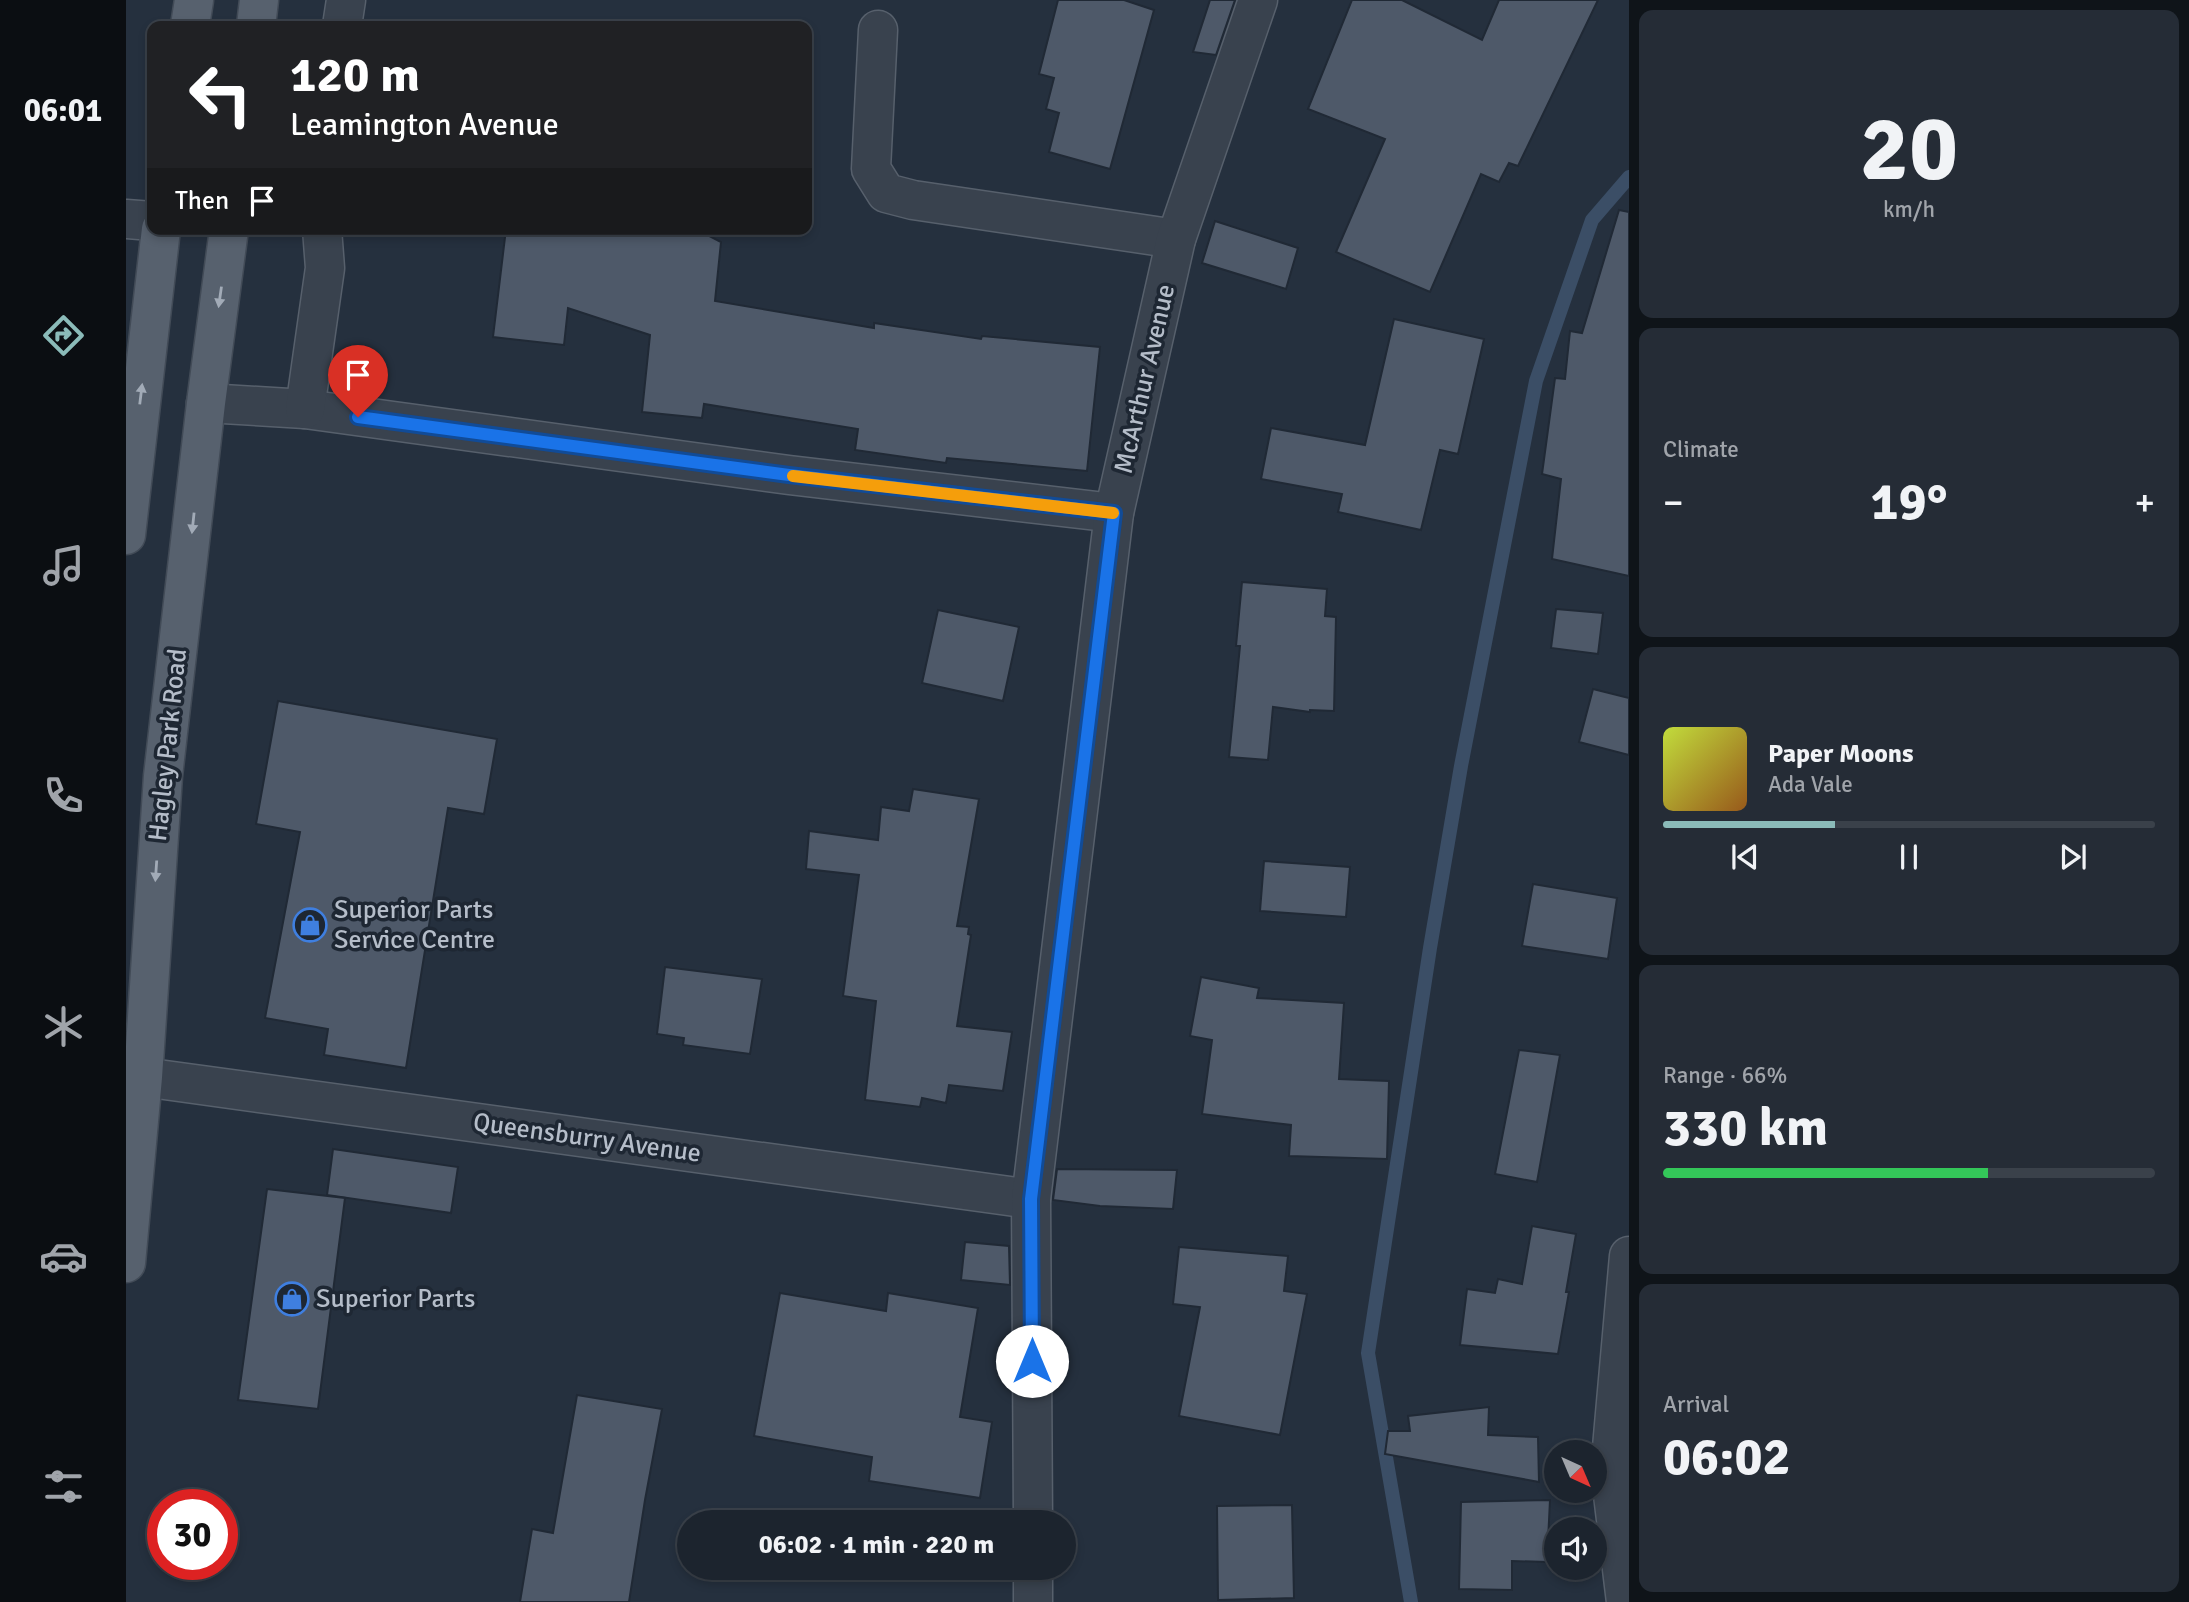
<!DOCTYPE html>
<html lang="en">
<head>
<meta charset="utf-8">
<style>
	:root { --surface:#1c242e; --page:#252c36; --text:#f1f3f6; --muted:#a0a4aa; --line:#3a414a; --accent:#8bbbb9 }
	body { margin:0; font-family:Signika,sans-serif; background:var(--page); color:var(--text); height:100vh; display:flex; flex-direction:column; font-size:26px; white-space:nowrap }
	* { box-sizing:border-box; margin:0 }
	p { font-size:23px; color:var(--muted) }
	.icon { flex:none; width:38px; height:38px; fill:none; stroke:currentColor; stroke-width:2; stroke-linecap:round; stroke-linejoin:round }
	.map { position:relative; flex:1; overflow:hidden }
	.side { display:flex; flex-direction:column; gap:10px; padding:10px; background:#0f1419; width:560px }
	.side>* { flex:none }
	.banner { position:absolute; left:21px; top:21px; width:665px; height:214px; border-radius:14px; box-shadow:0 4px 10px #0003,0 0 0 2px var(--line); background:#202124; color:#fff; overflow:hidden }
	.needle { width:46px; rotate:136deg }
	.buttons { position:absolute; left:1418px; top:1440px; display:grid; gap:14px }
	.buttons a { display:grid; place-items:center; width:63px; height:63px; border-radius:50%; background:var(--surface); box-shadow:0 4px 10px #0003,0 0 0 2px var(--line); font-size:35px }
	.speed { position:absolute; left:21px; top:1489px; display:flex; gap:14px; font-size:35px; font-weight:700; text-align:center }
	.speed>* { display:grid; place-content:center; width:91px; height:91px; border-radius:50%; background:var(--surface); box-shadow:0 4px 10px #0003,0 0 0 2px var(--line); line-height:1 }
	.speed .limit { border:10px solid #d22; background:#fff; color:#111 }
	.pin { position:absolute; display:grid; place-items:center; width:60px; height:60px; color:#fff; margin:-72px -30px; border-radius:50% 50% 50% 0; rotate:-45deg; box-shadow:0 0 7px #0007 }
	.pin .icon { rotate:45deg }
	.me { position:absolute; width:77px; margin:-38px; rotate:0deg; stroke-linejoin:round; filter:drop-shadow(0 0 5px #0008) }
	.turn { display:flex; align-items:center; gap:24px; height:147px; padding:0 28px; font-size:32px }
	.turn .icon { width:91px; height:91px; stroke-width:2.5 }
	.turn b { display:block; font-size:49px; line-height:60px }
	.then { display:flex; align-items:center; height:66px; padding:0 28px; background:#0003; gap:14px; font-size:26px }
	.big { font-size:52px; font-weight:800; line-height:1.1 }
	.side .tile { flex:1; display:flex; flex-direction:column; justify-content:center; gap:10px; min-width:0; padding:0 24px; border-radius:14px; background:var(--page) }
	.side .dial { align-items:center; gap:0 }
	.dial b { font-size:91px; line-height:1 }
	.song { display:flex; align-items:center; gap:21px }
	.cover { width:84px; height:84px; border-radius:10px; background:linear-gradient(135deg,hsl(70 70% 55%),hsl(30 70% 35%)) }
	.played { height:7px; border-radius:4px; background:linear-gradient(90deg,var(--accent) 35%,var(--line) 35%) }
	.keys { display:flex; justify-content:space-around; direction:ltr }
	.heat { display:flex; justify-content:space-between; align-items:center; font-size:38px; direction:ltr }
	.charge { height:10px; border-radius:5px; background:linear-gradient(90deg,#34c759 66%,var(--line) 0) }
	.trip { position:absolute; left:551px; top:1510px; width:399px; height:70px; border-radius:35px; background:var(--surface); box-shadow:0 4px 10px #0003,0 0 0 2px var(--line); font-weight:800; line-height:70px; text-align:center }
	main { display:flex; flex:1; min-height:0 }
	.tabs { display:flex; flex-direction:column; width:126px; justify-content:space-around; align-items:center; background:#0b0e12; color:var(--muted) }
	.tabs .icon { width:49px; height:49px }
	.tabs .current { color:var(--accent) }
	.tabs b { font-size:32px; color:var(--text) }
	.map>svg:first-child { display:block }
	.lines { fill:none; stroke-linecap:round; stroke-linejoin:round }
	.stream { stroke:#3b4e66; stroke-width:14 }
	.building { fill:#4e5969; stroke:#202935; stroke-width:2 }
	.minor-casing { stroke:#57606c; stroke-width:41 }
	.major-casing { stroke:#424b57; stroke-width:41 }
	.minor { stroke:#39424e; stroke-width:38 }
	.major { stroke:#57616e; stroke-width:38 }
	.oneway { fill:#a2abb7 }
	.route-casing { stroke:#114b97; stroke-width:18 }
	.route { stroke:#1a73e8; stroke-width:12 }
	.slow { stroke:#f59e0b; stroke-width:12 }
	.labels { text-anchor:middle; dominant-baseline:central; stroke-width:7; stroke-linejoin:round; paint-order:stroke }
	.street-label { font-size:26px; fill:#b5bdc9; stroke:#1e2733 }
	.poi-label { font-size:26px; fill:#b5bdc9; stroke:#1e2733; text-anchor:start }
</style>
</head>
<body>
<main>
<nav class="tabs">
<b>06:01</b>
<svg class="icon current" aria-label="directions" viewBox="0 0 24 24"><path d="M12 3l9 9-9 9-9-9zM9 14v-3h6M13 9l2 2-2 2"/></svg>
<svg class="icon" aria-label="music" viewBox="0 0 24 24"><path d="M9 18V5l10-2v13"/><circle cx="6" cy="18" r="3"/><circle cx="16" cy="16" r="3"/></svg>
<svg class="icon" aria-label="phone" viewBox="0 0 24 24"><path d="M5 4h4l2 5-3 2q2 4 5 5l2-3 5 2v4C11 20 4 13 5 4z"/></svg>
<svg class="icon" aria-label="climate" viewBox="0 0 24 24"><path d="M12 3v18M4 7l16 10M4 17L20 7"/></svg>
<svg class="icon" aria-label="car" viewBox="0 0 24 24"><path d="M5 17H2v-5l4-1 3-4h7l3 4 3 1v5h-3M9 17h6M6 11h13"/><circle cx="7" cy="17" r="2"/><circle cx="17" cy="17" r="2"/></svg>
<svg class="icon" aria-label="filters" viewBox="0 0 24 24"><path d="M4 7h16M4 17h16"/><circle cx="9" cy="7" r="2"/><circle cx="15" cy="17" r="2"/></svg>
</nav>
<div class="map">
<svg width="1503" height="1602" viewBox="0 0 1503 1602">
	<rect width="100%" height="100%" fill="#25303e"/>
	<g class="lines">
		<polyline class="stream" points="1285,1602 1242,1353 1304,948 1335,766 1410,381 1466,220 1503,177"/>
	</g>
	<g class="building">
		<polygon points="932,0 998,0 1028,10 984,169 923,152 933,113 920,109 928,78 913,74"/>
		<polygon points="1084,0 1109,0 1090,55 1067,52"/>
		<polygon points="1226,0 1276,0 1356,40 1373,0 1472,0 1392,166 1383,163 1373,182 1355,174 1304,292 1210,252 1259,139 1182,109"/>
		<polygon points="1493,210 1503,212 1503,576 1426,559 1435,479 1416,474 1429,378 1439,379 1444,331 1456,333"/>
		<polygon points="1089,221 1172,248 1160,289 1076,263"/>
		<polygon points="380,229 570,229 595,242 589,301 748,328 748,323 855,339 856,336 974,347 961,471 821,458 820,463 729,450 732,429 578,404 576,418 516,412 524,335 442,308 438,345 367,337"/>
		<polygon points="1268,319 1358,339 1332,454 1314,450 1295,530 1212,512 1216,494 1135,479 1145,428 1239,445"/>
		<polygon points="1116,582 1201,589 1199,616 1210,617 1208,711 1184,710 1184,712 1147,707 1142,760 1103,757 1114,646 1110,646"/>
		<polygon points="1430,609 1477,613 1472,654 1425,648"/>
		<polygon points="812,610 893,627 877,701 796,683"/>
		<polygon points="1467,689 1503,698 1503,755 1453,742"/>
		<polygon points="152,701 371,739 358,814 322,808 280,1068 198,1055 202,1029 139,1018 174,832 130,824"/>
		<polygon points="787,789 853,799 831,926 843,927 842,934 845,935 831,1026 886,1032 877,1091 823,1085 820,1103 796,1098 794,1107 739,1100 750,1001 717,996 733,875 680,869 683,831 752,840 755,807 783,811"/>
		<polygon points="1138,861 1224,867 1220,917 1134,911"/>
		<polygon points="1407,884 1491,898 1482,959 1396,946"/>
		<polygon points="539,967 636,979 624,1054 557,1045 558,1038 531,1034"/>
		<polygon points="1075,977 1133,988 1131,998 1218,1003 1213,1079 1263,1081 1261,1159 1163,1156 1165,1125 1076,1114 1086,1040 1064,1036"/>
		<polygon points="1393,1050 1434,1055 1411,1182 1369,1174"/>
		<polygon points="207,1149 332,1167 325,1213 201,1195"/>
		<polygon points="931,1169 1051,1170 1047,1209 974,1206 927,1200"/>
		<polygon points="141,1189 219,1198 192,1409 112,1400"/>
		<polygon points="1406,1226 1450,1234 1440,1292 1443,1292 1432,1354 1334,1345 1341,1289 1369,1293 1372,1279 1396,1284"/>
		<polygon points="839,1242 883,1246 884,1285 835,1280"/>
		<polygon points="1053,1247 1162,1256 1158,1291 1181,1294 1154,1435 1053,1416 1074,1307 1047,1304"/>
		<polygon points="654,1293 760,1311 762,1293 852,1308 834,1417 866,1422 854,1498 743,1481 746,1457 628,1436"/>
		<polygon points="451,1395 536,1409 519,1500 503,1602 394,1602 406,1529 427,1533"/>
		<polygon points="1363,1407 1362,1435 1412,1437 1413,1482 1259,1454 1262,1431 1284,1431 1282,1416"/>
		<polygon points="1424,1500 1421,1562 1386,1561 1386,1590 1333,1589 1335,1502"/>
		<polygon points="1166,1505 1168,1598 1092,1600 1091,1506"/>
	</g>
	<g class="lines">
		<defs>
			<g id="minor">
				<polyline points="216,26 220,0"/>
				<polyline points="752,30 745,169 760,193 787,200 1050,239"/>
				<polyline points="0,219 26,221"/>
				<polyline points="80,403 179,409 663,475 988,513"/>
				<polyline points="179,409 199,268 196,229"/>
				<polyline points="17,1077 905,1199"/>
				<polyline points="907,1522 905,1199 988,513 1050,239 1132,0"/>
				<polyline points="907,1568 907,1602"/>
				<polyline points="1500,1602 1484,1470 1503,1256"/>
			</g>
			<g id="major">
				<polyline points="64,26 68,0"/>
				<polyline points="130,26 133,0"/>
				<polyline points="0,535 35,229"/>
				<polyline points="0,1263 17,1077 37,776 80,403 103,229"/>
			</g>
		</defs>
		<use href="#minor" class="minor-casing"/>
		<use href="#major" class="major-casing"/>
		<use href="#minor" class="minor"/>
		<use href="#major" class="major"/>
	</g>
	<defs><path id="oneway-solid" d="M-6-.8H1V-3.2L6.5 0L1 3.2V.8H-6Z" transform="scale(1.75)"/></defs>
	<g class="oneway">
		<use href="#oneway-solid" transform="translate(94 297) rotate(98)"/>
		<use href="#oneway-solid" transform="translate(15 394) rotate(-83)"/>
		<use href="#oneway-solid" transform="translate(67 523) rotate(96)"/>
		<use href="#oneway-solid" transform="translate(30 871) rotate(94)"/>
	</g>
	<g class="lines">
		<defs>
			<polyline id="route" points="232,417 663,475 988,513 905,1199 906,1361"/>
		</defs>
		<use href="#route" class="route-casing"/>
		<use href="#route" class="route"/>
		<polyline class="slow" points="667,476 987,513"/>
	</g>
	<defs>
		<symbol id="shop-ring" viewBox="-11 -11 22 22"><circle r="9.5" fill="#1e2733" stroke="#3f7fe0" stroke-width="1.5"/><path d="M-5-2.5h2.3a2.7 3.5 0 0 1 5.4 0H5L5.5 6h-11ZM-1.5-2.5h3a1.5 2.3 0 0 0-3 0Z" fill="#3f7fe0"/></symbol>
	</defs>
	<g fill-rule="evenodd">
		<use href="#shop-ring" x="165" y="906" width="38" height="38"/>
		<use href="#shop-ring" x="147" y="1280" width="38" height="38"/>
	</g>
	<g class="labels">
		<g class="street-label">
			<text transform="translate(1019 379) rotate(-77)">McArthur Avenue</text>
			<text transform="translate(42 745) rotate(-84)">Hagley Park Road</text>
			<text transform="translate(461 1138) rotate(8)">Queensburry Avenue</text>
		</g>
		<g class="poi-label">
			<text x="208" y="910">Superior Parts<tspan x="208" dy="30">Service Centre</tspan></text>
			<text x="190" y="1299">Superior Parts</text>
		</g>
	</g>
</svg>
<div class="buttons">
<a><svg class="needle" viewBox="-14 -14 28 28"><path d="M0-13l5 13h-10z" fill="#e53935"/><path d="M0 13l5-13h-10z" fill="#a0a4aa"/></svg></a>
<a><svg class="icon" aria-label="sound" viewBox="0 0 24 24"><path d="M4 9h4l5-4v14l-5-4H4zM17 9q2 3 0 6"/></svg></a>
</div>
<div class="speed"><div class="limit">30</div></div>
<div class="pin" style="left:232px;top:417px;background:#d93025"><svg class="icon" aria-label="arrive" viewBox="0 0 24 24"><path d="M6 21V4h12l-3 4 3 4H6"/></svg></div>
<svg class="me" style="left:906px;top:1361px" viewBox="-20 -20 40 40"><circle r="19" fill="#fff"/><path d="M0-13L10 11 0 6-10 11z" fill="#1a73e8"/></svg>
<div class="trip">06:02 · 1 min · 220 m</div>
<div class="banner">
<div class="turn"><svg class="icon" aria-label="left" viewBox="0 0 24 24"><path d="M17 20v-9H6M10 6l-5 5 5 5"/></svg><div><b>120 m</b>Leamington Avenue</div></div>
<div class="then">Then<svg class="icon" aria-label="arrive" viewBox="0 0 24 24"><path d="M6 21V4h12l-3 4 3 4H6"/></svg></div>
</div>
</div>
<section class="side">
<div class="tile dial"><b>20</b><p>km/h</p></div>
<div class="tile"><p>Climate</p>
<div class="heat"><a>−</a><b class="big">19°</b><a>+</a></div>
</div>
<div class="tile">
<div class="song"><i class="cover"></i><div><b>Paper Moons</b><p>Ada Vale</p></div></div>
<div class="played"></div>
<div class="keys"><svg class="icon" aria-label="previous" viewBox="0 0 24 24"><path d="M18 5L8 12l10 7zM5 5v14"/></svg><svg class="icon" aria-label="pause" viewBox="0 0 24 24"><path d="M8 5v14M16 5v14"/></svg><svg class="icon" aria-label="next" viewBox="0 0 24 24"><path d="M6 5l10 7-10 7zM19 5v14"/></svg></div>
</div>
<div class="tile"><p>Range · 66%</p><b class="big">330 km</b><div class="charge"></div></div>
<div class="tile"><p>Arrival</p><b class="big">06:02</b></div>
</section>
</main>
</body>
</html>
